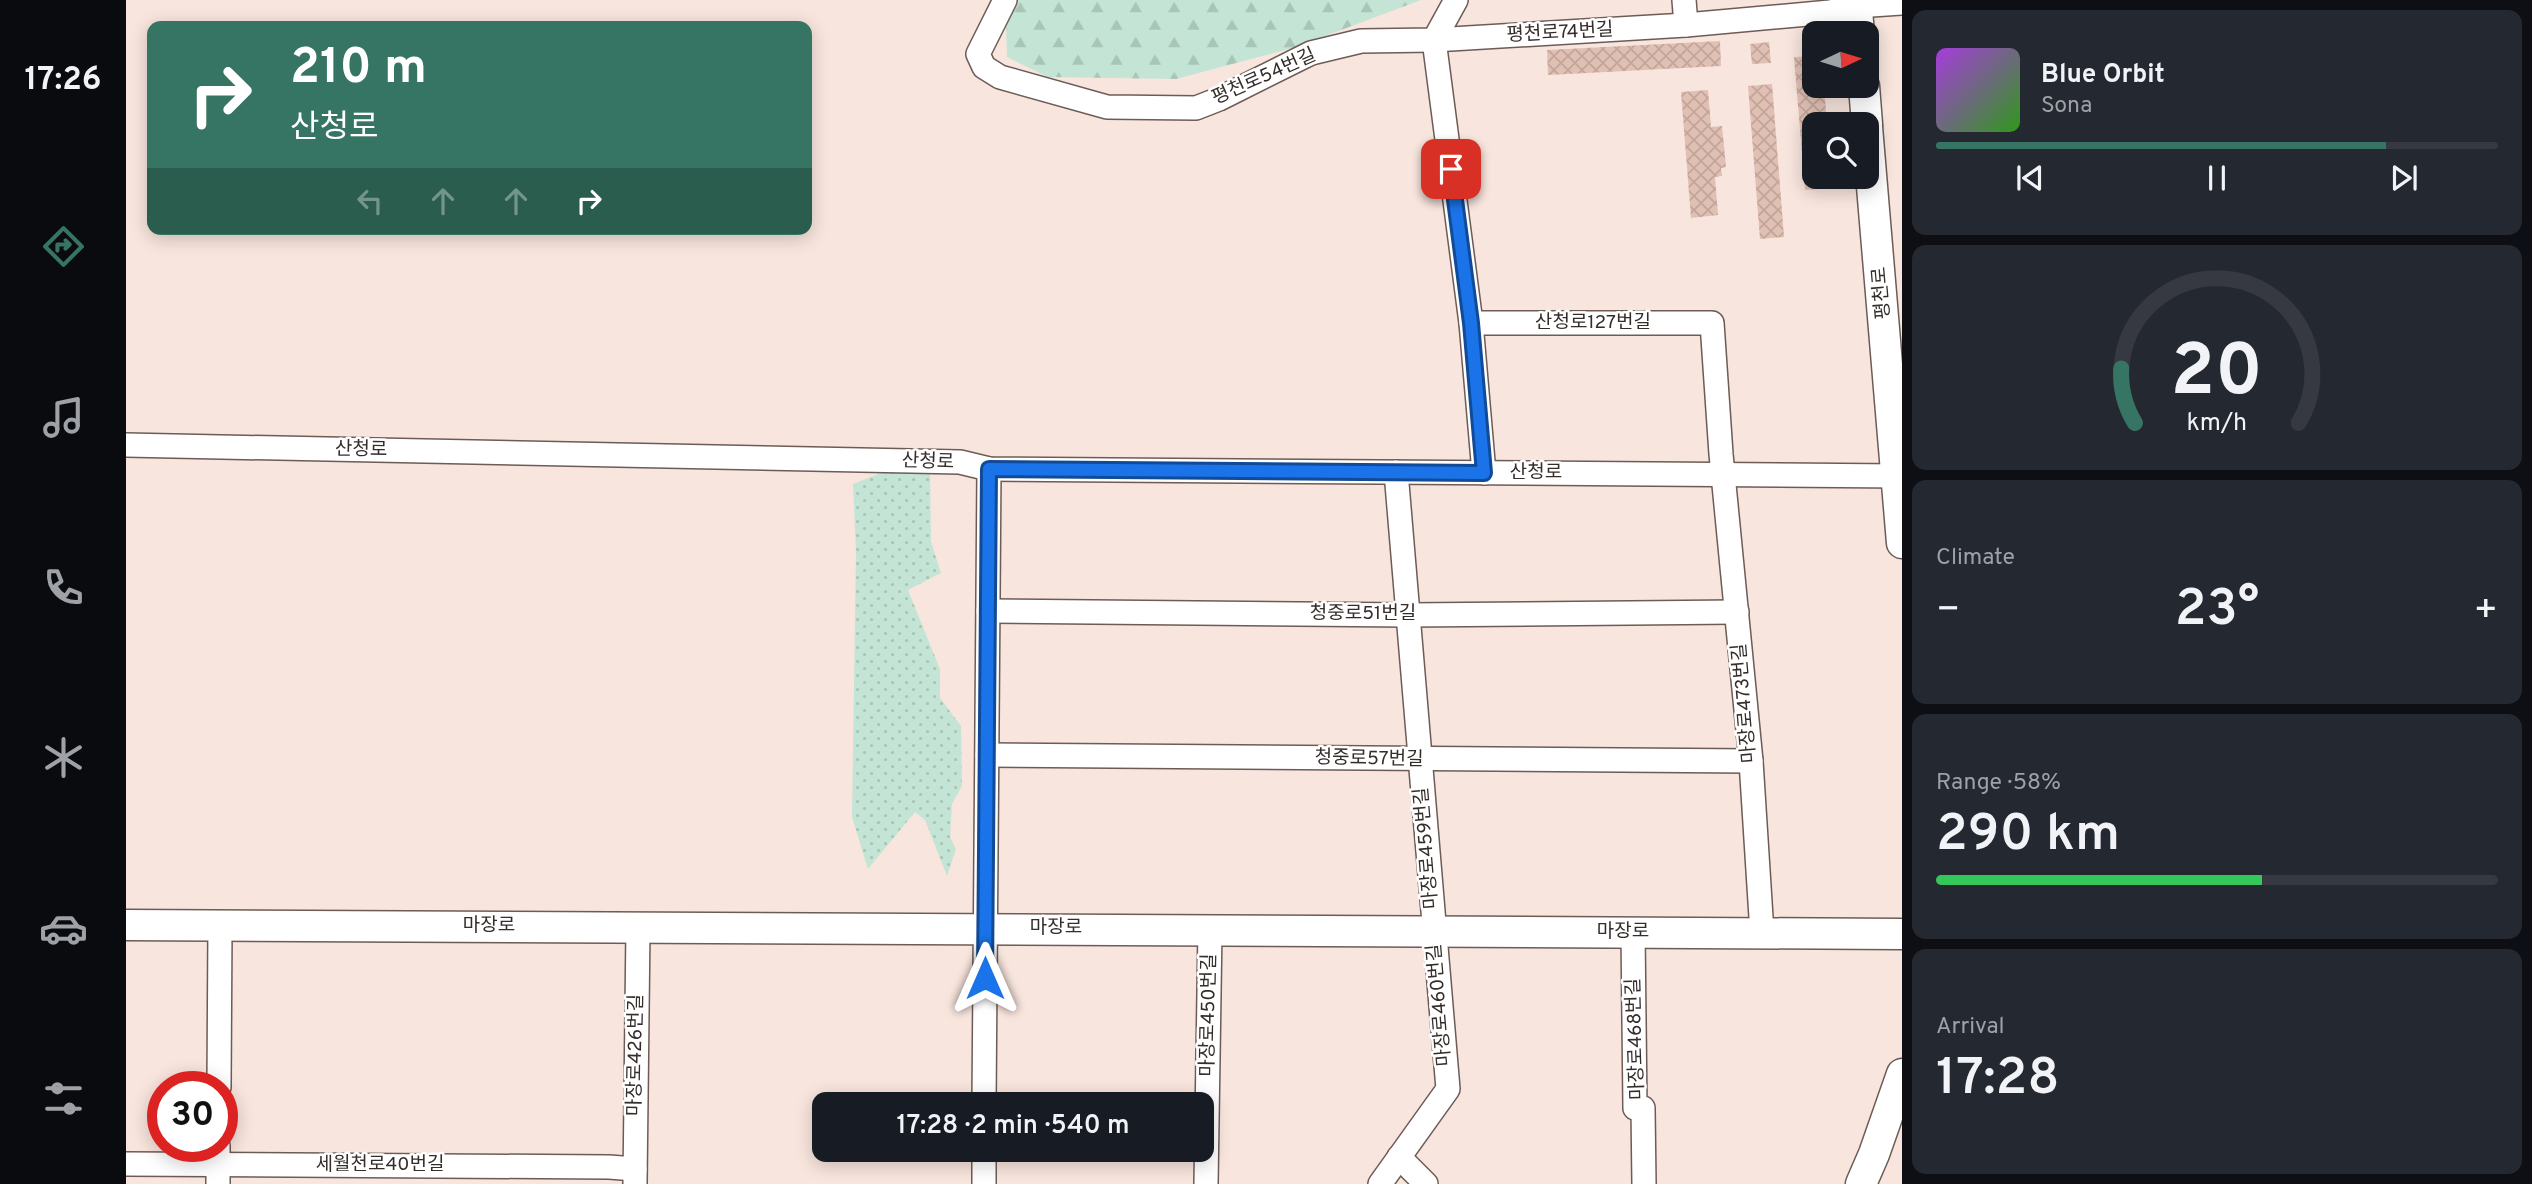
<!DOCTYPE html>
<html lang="en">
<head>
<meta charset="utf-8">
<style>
	:root { --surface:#171b24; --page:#242831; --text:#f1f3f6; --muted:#9ea1a6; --line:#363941; --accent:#367563 }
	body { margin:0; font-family:Overpass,"Noto Sans KR",sans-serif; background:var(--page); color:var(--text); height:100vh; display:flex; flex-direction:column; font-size:26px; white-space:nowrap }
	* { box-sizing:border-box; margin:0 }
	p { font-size:23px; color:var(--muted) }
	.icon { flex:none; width:38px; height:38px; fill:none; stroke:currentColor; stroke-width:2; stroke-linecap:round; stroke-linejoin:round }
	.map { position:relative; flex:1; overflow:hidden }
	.side { display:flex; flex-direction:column; gap:10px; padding:10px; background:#0d0f14; width:630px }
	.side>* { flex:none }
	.top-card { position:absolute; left:21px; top:21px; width:665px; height:214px; border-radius:14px; box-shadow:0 4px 18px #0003; background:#367563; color:#fff; overflow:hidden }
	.needle { width:46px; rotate:86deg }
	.fabs { position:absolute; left:1676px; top:21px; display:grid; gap:14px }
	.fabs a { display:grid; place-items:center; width:77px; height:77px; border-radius:14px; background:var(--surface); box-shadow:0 4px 18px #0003; font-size:35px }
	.speed { position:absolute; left:21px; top:1071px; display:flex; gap:14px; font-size:35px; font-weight:700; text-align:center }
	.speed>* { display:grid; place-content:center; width:91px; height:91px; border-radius:50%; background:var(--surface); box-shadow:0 4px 18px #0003; line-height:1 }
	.speed .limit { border:10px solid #d22; background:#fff; color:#111 }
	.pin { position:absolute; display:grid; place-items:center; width:60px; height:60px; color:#fff; margin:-30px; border-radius:14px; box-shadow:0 4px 10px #0006 }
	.me { position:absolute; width:77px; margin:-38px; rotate:0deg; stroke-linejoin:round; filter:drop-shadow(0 0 5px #0008) }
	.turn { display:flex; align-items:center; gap:24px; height:147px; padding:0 28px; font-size:32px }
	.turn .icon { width:91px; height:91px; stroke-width:2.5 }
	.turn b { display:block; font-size:49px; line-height:60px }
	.lanes { display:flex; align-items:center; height:66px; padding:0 28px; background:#0003; justify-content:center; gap:35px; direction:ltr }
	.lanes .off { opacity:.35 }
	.big { font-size:52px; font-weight:600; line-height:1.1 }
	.side .widget { flex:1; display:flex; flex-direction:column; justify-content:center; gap:10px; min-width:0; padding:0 24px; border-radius:14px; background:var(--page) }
	.side .dial { align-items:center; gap:0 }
	.dial svg { height:182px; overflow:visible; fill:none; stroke:var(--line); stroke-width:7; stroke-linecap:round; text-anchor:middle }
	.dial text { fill:var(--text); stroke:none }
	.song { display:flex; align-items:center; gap:21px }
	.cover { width:84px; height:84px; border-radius:10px; background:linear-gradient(135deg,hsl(280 70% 55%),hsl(110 70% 35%)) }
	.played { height:7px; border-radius:4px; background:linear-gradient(90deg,var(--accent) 80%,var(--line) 80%) }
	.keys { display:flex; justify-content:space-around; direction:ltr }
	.heat { display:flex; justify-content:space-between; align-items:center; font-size:38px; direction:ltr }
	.charge { height:10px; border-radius:5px; background:linear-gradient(90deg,#34c759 58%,var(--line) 0) }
	.trip { position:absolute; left:686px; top:1092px; width:402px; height:70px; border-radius:14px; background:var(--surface); box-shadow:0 4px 18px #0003; font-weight:600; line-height:70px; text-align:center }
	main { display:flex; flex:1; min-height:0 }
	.dock { display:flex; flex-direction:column; width:126px; justify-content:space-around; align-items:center; background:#090b0e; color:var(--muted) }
	.dock .icon { width:49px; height:49px }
	.dock .current { color:var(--accent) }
	.dock b { font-size:32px; color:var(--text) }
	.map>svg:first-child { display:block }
	.forest { fill:url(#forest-firs) }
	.park { fill:url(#park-dots) }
	.building { fill:url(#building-cross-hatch) }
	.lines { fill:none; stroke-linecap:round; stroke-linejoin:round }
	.minor-casing { stroke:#6c5c55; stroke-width:26 }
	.major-casing { stroke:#6c5c55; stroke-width:33 }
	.minor { stroke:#fff; stroke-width:23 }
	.major { stroke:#fff; stroke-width:30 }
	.route-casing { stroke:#114b97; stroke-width:18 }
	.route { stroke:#1a73e8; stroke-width:12 }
	.labels { text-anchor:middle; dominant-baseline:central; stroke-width:5; stroke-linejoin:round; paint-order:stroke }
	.street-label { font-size:19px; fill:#342d2a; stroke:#fff }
</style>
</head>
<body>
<main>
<nav class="dock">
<b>17:26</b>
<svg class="icon current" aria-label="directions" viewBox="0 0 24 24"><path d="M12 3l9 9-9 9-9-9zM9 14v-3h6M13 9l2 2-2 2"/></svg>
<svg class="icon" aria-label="music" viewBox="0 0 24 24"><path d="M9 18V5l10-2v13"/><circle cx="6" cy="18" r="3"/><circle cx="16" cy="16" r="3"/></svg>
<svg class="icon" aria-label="phone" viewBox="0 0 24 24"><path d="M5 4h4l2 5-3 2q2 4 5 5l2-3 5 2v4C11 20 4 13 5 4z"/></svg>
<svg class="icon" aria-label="climate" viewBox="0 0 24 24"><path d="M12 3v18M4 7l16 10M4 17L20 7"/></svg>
<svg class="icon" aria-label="car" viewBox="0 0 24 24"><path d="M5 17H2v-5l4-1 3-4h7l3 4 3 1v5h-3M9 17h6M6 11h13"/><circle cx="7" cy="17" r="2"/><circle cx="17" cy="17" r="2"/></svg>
<svg class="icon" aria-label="filters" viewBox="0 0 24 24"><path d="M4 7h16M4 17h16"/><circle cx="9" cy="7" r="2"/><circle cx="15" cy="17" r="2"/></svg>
</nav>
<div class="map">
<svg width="1776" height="1184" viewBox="0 0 1776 1184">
	<defs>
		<pattern id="forest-firs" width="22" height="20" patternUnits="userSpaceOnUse" patternTransform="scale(1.75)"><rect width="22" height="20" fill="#c4e5d5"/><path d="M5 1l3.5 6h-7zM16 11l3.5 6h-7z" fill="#a9c5b7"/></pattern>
		<pattern id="park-dots" width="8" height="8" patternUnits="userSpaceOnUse" patternTransform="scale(1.75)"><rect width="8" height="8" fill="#c4e5d5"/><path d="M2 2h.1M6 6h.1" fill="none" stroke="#a9c5b7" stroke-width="1.8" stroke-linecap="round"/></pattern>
		<pattern id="building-cross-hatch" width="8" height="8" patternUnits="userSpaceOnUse" patternTransform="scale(1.75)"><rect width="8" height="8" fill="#e1c0b4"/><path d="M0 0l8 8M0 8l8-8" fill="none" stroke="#c2a59b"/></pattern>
	</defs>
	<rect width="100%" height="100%" fill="#f8e5dd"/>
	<polygon class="forest" points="886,0 1295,0 1167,48 1050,79 922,77 881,57 880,23"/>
	<polygon class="park" points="775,465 804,467 805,542 815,573 782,590 814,669 814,698 835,726 836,786 826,804 824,837 830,849 821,876 799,820 789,812 742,869 726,817 730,551 727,484"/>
	<g class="building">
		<polygon points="1594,41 1595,66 1422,75 1421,50"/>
		<polygon points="1643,42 1645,63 1626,64 1624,44"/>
		<polygon points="1689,56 1689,86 1698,86 1701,124 1689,124 1689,177 1727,177 1728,186 1679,190 1668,57"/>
		<polygon points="1646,84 1658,237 1634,239 1622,86"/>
		<polygon points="1582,90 1585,127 1596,126 1600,167 1595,168 1596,176 1589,177 1592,215 1565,218 1555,92"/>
	</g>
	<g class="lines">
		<defs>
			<g id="minor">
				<polyline points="879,0 852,54 858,67 874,77 981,107 1070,108 1093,99 1185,53 1235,41 1308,40 1560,25 1704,12 1731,6 1776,3"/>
				<polyline points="1558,0 1560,25"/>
				<polyline points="1308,40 1345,323 1358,473"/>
				<polyline points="1308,40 1330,0"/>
				<polyline points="1345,323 1586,323 1595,454 1625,761 1636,933"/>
				<polyline points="0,445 834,462 863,469 1776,476"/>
				<polyline points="862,611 1282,615 1611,612"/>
				<polyline points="861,755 1625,761"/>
				<polyline points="1507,932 1509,1108 1517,1108 1518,1184"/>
				<polyline points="93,1087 94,926"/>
				<polyline points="858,1104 863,469"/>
				<polyline points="1273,1157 1300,1184"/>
				<polyline points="0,1164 483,1167 509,1169"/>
				<polyline points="509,1183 512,927"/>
				<polyline points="92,1184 92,1146"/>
				<polyline points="858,1184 858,1150"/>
				<polyline points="1080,1184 1084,929"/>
				<polyline points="1254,1184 1322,1089 1270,472"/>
			</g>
			<g id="major">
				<polyline points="1730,0 1733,33"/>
				<polyline points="1738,86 1741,124"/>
				<polyline points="1741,127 1776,543"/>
				<polyline points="0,925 1776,934"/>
				<polyline points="1735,1184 1748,1154 1776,1074"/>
			</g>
		</defs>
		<use href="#minor" class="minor-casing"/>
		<use href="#major" class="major-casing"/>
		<use href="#minor" class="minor"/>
		<use href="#major" class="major"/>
	</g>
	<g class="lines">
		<defs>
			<polyline id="route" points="859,978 863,469 1358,473 1345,323 1325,169"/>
		</defs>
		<use href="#route" class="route-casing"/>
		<use href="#route" class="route"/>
	</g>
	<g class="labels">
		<g class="street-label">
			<text transform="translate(1434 33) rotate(-3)">평천로74번길</text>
			<text transform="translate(1138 77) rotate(-24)">평천로54번길</text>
			<text transform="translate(1756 293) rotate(-95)">평천로</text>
			<text x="1467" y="323">산청로127번길</text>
			<text transform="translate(235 450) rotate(1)">산청로</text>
			<text transform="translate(802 462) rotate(2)">산청로</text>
			<text x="1410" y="473">산청로</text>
			<text x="1237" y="614">청중로51번길</text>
			<text transform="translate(1619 703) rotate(-95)">마장로473번길</text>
			<text transform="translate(1243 759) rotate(1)">청중로57번길</text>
			<text transform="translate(1301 848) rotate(-95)">마장로459번길</text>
			<text x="363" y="926">마장로</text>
			<text x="930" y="928">마장로</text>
			<text x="1497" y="932">마장로</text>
			<text transform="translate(1314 1005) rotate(-95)">마장로460번길</text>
			<text transform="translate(1083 1015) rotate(-89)">마장로450번길</text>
			<text transform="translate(1510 1039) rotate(-92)">마장로468번길</text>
			<text transform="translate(510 1055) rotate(-89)">마장로426번길</text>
			<text x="254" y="1165">세월천로40번길</text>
		</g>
	</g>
</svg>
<div class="fabs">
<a><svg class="needle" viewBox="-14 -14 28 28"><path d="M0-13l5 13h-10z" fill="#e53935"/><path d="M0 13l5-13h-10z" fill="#9ea1a6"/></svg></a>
<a><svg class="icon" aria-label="search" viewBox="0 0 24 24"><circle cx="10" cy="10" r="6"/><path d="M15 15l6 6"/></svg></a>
</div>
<div class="speed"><div class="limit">30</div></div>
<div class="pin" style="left:1325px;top:169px;background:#d93025"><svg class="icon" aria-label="arrive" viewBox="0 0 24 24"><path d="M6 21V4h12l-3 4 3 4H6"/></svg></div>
<svg class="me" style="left:859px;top:978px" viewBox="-20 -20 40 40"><path d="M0-17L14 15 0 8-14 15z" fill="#1a73e8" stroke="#fff" stroke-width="4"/></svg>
<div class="trip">17:28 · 2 min · 540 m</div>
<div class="top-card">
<div class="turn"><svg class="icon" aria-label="right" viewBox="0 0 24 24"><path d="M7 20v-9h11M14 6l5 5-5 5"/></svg><div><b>210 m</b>산청로</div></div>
<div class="lanes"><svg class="icon off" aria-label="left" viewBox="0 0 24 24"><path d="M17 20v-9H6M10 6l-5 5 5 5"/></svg><svg class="icon off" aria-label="ahead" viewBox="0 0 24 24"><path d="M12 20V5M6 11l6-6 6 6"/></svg><svg class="icon off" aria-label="ahead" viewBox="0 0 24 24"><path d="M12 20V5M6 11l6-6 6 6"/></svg><svg class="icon" aria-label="right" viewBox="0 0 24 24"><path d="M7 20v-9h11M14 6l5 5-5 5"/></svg></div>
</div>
</div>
<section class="side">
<div class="widget">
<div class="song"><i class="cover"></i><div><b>Blue Orbit</b><p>Sona</p></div></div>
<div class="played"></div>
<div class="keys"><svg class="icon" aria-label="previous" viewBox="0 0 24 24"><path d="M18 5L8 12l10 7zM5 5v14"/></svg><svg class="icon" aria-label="pause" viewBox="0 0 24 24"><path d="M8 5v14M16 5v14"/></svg><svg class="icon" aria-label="next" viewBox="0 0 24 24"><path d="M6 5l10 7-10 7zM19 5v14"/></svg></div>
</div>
<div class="widget dial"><svg viewBox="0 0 100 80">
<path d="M14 69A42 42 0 1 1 86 69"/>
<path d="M14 69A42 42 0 0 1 8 45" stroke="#367563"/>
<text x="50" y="56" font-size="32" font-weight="700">20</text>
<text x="50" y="72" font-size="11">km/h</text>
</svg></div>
<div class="widget"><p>Climate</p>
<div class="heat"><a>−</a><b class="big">23°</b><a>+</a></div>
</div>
<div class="widget"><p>Range · 58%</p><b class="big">290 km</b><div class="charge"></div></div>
<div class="widget"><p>Arrival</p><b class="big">17:28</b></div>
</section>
</main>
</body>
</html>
